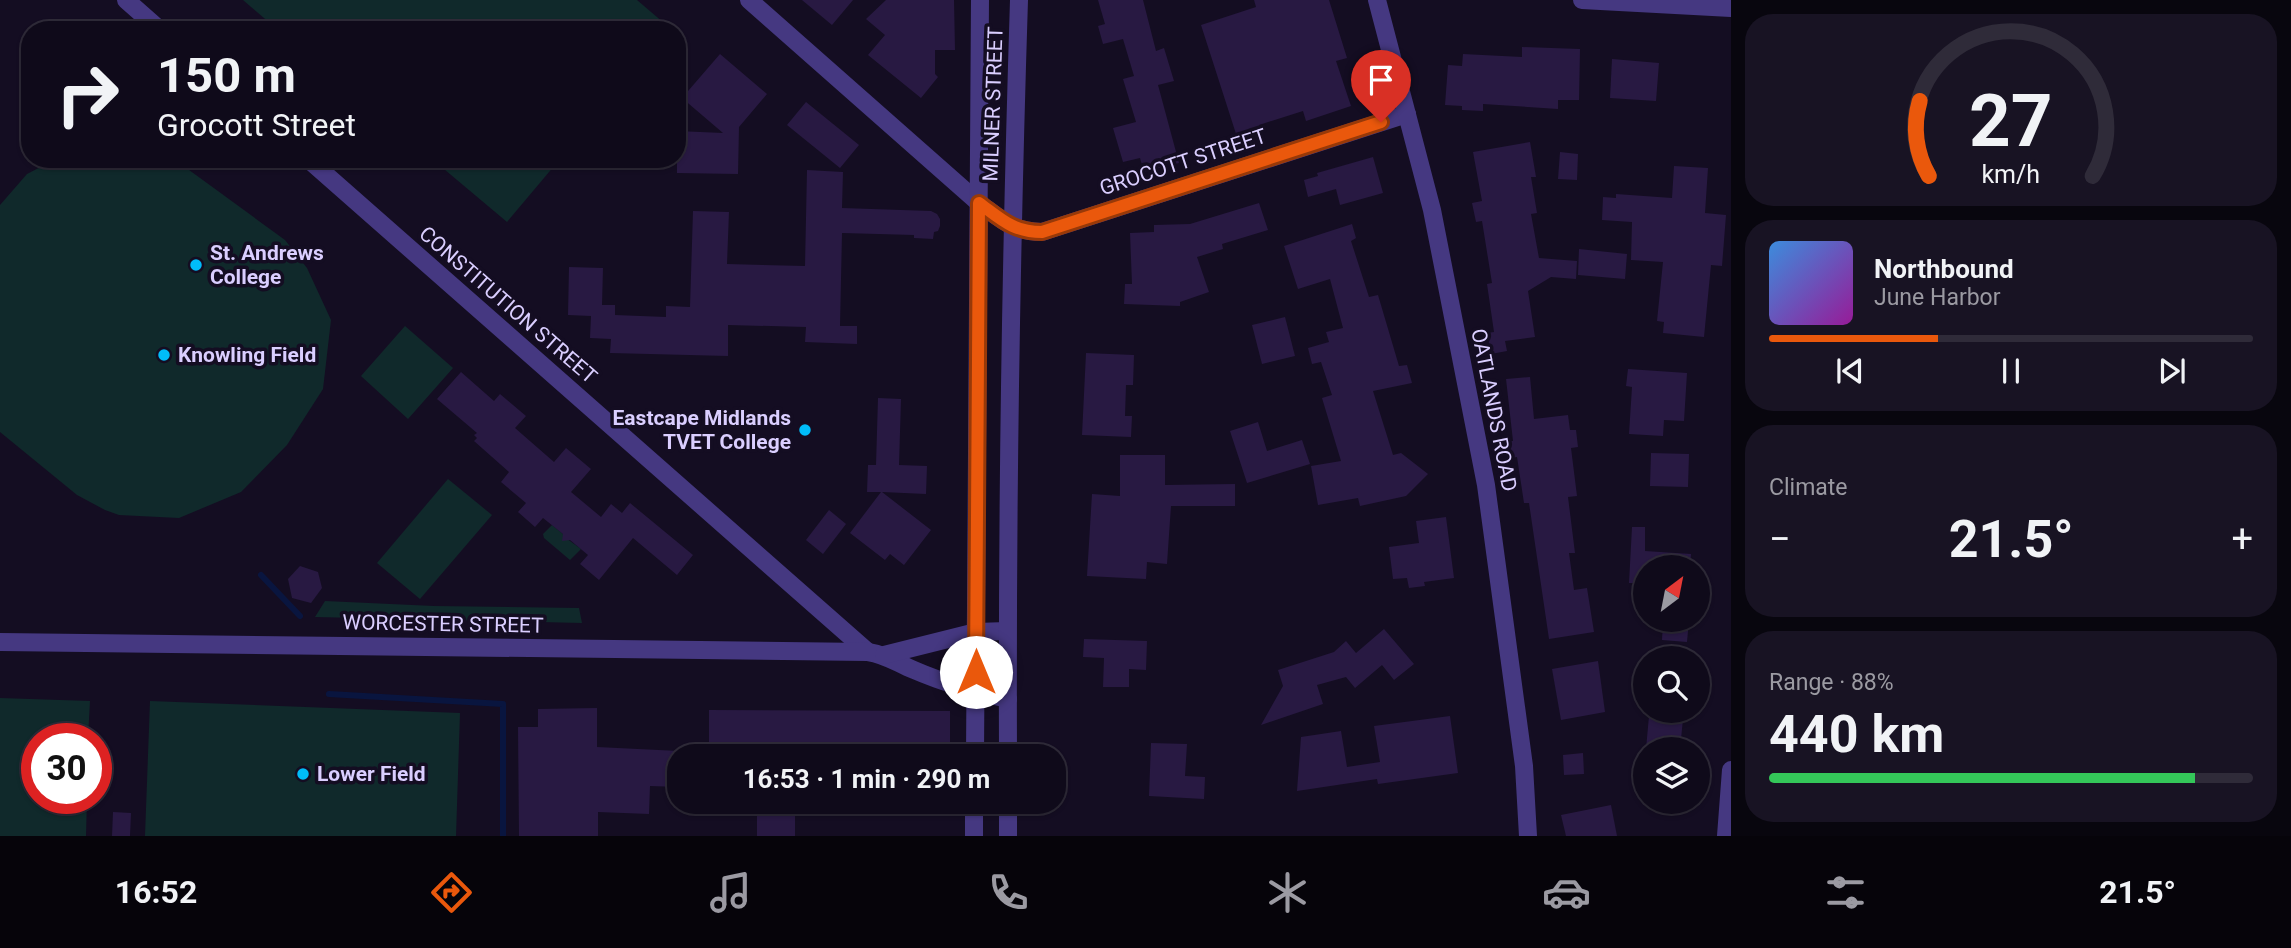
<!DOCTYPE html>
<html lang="en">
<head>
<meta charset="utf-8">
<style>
	:root { --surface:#0f0a1a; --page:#181323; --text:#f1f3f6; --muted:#9b9aa2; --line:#2f2b39; --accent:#ea580c }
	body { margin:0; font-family:Roboto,sans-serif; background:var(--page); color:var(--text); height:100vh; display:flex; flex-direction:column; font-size:26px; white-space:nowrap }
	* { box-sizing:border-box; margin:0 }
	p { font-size:23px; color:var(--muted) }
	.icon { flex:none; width:38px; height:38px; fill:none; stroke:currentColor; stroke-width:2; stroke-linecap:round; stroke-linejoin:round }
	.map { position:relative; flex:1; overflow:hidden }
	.drawer { display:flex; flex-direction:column; gap:14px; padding:14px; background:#08060e; width:560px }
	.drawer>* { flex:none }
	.top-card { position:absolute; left:21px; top:21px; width:665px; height:147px; border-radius:28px; box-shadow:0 2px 5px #0004,0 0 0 2px var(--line); background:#0f0a1a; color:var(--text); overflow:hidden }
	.needle { width:46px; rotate:32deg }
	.controls { position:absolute; left:1633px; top:555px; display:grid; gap:14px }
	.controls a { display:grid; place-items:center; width:77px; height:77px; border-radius:50%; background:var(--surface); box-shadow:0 2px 5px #0004,0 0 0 2px var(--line); font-size:35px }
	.speed { position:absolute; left:21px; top:723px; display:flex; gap:14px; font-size:35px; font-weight:700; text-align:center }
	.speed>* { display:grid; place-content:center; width:91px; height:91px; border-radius:50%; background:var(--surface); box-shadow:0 2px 5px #0004,0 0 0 2px var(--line); line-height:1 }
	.speed .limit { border:10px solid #d22; background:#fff; color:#111 }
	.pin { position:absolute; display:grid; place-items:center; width:60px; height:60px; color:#fff; margin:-72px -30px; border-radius:50% 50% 50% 0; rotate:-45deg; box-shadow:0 0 7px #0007 }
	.pin .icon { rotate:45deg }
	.me { position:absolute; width:77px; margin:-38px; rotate:0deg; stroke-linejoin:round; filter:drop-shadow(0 0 5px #0008) }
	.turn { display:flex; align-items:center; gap:24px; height:147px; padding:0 21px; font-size:32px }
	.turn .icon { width:91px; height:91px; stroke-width:2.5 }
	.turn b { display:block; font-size:49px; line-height:60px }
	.big { font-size:52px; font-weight:700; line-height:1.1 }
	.drawer .tile { flex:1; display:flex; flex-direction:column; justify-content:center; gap:10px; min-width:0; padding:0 24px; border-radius:28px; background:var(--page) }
	.drawer .dial { align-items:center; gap:0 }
	.dial svg { height:182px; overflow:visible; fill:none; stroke:var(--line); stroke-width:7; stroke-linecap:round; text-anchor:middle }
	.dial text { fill:var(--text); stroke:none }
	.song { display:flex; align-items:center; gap:21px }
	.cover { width:84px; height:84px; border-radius:10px; background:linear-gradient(135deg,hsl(210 70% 55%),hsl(300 70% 35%)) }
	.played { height:7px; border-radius:4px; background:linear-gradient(90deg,var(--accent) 35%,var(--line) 35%) }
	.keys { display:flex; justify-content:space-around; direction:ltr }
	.heat { display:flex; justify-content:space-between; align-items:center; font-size:38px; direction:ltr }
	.charge { height:10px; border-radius:5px; background:linear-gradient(90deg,#34c759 88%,var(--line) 0) }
	.trip { position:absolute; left:667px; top:744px; width:399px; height:70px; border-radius:28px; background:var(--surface); box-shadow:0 2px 5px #0004,0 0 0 2px var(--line); font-weight:700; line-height:70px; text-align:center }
	.dock { display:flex; height:112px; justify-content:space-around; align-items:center; background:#06040a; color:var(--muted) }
	.dock .icon { width:49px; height:49px }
	.dock .on { color:var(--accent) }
	.dock b { font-size:32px; color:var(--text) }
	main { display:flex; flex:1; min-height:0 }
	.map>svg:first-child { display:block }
	.green { fill:#10292b }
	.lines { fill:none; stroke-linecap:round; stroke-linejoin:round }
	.stream { stroke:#09153f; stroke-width:6 }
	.building { fill:#281942 }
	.minor { stroke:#453881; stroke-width:18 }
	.route-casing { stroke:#983908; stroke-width:18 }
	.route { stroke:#ea580c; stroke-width:12 }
	.poi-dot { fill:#00bcf9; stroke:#140d22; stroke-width:2.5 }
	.labels { text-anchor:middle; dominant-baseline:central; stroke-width:7; stroke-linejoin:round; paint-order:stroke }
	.street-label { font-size:21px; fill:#daceff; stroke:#140d22 }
	.poi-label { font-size:21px; font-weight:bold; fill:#daceff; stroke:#140d22; text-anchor:start }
</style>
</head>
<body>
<main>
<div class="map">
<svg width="1731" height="836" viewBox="0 0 1731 836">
	<rect width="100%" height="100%" fill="#140d22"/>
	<g class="green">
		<polygon points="243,0 637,0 671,29 278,30"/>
		<polygon points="56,159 174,159 285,240 307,268 331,320 323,389 287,445 241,492 179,518 119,515 105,510 77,495 0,432 0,205 27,174"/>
		<polygon points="432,159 560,159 507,222"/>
		<polygon points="405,326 453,368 408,419 361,376"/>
		<polygon points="448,479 492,515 420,599 377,563"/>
		<polygon points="552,525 563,534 563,536 581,549 570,560 544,538 543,534"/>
		<polygon points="325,601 434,606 579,608 582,623 315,617"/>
		<polygon points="0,698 90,701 88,738 37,738 37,798 87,798 86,836 0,836"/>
		<polygon points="150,701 460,713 456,836 145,836"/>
	</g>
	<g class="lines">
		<g class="stream">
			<polyline points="261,575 300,616"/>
			<polyline points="329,694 503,704 503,836"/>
		</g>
	</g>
	<g class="building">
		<polygon points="802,0 853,0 832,25"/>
		<polygon points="886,0 954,0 955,50 935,50 935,74 938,77 921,98 868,55 885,35 866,19"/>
		<polygon points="1098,0 1143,0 1156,51 1164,48 1174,81 1158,85 1179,163 1144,172 1140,158 1123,162 1113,128 1136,122 1123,79 1134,76 1123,39 1103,44 1098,26 1105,24"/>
		<polygon points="1254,0 1329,0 1347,58 1336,61 1351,106 1306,121 1303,111 1259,125 1261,129 1237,137 1201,25 1256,7"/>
		<polygon points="1522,47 1580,49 1579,100 1558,100 1558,109 1483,104 1483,111 1462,110 1462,106 1445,105 1448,65 1462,66 1463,54 1522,57"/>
		<polygon points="720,54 767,94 739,127 738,174 677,173 677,131 723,133 682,98"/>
		<polygon points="1612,59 1659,63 1656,101 1610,98"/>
		<polygon points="806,102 859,145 840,168 787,125"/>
		<polygon points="1530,142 1536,177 1531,177 1537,213 1531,214 1539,258 1577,261 1576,279 1551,277 1528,291 1535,337 1505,341 1507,351 1491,354 1487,333 1494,332 1487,284 1492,283 1482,221 1476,222 1472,203 1482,201 1473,152"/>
		<polygon points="1560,152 1578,154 1577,180 1558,179"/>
		<polygon points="1373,157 1383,193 1340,205 1336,189 1308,197 1304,180 1318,176 1317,173"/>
		<polygon points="1674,166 1708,168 1705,213 1726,215 1722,266 1711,265 1704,337 1663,333 1664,322 1657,321 1663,262 1631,260 1632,222 1602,220 1603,197 1616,198 1616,194 1672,198"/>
		<polygon points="807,170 843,172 842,208 931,211 937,214 940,219 940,226 938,231 934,232 933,239 914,238 914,235 842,233 840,326 857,326 857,344 805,342 806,327 728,325 728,356 610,353 611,339 590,338 591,316 568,315 569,267 603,268 602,305 615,305 615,315 666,317 666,306 690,307 693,211 729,212 727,264 805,266"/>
		<polygon points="1259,203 1268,230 1222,244 1223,249 1197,257 1209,292 1180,302 1180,306 1124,304 1125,284 1132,284 1130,233 1154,232 1154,225 1190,224"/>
		<polygon points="1352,224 1356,238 1351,241 1369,297 1378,295 1399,366 1407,365 1412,383 1373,391 1393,455 1401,453 1428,474 1406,496 1360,506 1358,498 1318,505 1311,466 1341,461 1322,398 1332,395 1321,362 1312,364 1308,348 1329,342 1326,332 1343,328 1330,279 1298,289 1284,246"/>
		<polygon points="1579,249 1627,254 1625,279 1578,275"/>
		<polygon points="1285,317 1295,356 1262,364 1252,325"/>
		<polygon points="1086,353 1134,355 1133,385 1126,385 1125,416 1132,416 1131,437 1082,435"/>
		<polygon points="1628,369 1687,373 1684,421 1664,420 1663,436 1629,434 1632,387 1626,386"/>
		<polygon points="461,372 494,401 500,394 526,416 515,428 554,462 566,448 591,469 571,492 601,517 611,504 622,513 630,503 693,555 677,575 633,538 599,580 580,564 588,555 570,540 562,541 563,534 543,518 535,527 518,512 526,503 501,482 509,472 474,441 477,438 474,435 477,433 437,399"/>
		<polygon points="1530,377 1534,419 1568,415 1570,430 1576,430 1578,447 1571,448 1577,496 1568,497 1575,553 1569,553 1574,590 1587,588 1594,632 1549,639 1529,503 1524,503 1517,457 1511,458 1508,441 1513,441 1506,379"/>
		<polygon points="878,398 901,399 899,465 927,466 926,494 882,492 931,530 904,565 890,554 885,560 850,533 881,492 867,492 868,465 876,465"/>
		<polygon points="1258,422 1267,451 1302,440 1310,464 1247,483 1230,431"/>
		<polygon points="1651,453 1689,454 1688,487 1650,486"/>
		<polygon points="1120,455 1165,455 1165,485 1235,484 1235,506 1171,506 1167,564 1147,562 1146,579 1087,576 1092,494 1120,496"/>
		<polygon points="829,510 846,524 823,554 806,540"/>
		<polygon points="1446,517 1454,578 1424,582 1425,586 1409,588 1407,578 1393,579 1389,547 1419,543 1416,521"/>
		<polygon points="1632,527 1645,527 1645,551 1691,554 1690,567 1645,567 1645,583 1629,583"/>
		<polygon points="300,566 318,572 322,588 311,603 292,598 288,579"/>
		<polygon points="1663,620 1689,620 1687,642 1662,640"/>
		<polygon points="1384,629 1414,664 1394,680 1382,665 1355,688 1346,677 1317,685 1323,704 1261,725 1283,686 1278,670 1334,652 1346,641 1356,653"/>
		<polygon points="1084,639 1147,641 1146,670 1129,669 1129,687 1103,687 1104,658 1083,657"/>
		<polygon points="1598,661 1605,712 1561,720 1552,669"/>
		<polygon points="597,708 597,747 679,751 679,787 650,786 649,814 598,812 598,836 519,836 518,727 538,727 538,709"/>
		<polygon points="709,710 950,711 950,756 709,756"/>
		<polygon points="1450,716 1458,773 1378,784 1377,779 1297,791 1301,737 1341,731 1347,767 1380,762 1374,726"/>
		<polygon points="1649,716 1683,719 1680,749 1646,749"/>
		<polygon points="1151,743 1187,744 1185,776 1205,777 1204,799 1149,796"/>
		<polygon points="1583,753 1584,774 1564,775 1563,755"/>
		<rect x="757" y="802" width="38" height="34"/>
		<polygon points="1611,805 1617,836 1566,836 1561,815"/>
		<polygon points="113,812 131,813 130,836 112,836"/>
	</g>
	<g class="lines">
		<g class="minor">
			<polyline points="126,0 160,30"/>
			<path d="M749,0l230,203c22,16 34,29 63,29l365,-118"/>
			<polyline points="1377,0 1432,210 1486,485 1524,766 1528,836"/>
			<polyline points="1582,0 1731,8"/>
			<polyline points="308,159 868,652"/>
			<path d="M0,642l868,10c19,3 29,11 46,18 30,13 62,22 94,29"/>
			<polyline points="884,655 976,632 1007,631"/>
			<polyline points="975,756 980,0"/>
			<path d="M1008,756c-1,-252 3,-504 11,-756"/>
			<polyline points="1008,802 1008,836"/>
			<polyline points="974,836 974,802"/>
			<polyline points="1726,836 1731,770"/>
		</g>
	</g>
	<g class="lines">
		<defs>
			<path id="route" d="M976,672l3,-469c22,16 34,29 63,29l339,-110"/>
		</defs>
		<use href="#route" class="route-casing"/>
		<use href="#route" class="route"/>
	</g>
	<g class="poi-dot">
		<circle cx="196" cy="265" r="7"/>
		<circle cx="164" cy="355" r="7"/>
		<circle cx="805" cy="430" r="7"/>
		<circle cx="303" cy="774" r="7"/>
	</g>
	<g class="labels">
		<g class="street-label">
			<text transform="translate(993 104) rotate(-88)">MILNER STREET</text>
			<text transform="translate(1183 162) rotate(-18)">GROCOTT STREET</text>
			<text transform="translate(508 305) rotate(41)">CONSTITUTION STREET</text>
			<text transform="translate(1494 410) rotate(79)">OATLANDS ROAD</text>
			<text transform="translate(443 624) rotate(1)">WORCESTER STREET</text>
		</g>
		<g class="poi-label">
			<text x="210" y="253">St. Andrews<tspan x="210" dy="24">College</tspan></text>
			<text x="178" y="355">Knowling Field</text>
			<text x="791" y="418" text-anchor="end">Eastcape Midlands<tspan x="791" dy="24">TVET College</tspan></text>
			<text x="317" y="774">Lower Field</text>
		</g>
	</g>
</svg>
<div class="controls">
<a><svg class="needle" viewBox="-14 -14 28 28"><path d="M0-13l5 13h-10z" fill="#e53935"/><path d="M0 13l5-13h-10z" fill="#9b9aa2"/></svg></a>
<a><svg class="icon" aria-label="search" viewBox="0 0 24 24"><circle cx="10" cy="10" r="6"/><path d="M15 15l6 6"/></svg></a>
<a><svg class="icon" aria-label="layers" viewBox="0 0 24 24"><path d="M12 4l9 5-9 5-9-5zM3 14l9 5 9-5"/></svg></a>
</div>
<div class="speed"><div class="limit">30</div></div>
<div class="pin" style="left:1381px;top:122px;background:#d93025"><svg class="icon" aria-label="arrive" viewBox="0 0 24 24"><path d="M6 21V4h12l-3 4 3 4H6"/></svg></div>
<svg class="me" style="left:976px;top:672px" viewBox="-20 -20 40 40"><circle r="19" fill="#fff"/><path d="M0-13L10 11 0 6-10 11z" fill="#ea580c"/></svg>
<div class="trip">16:53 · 1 min · 290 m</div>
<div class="top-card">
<div class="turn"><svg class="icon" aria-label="right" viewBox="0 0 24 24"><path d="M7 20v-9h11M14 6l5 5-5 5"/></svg><div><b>150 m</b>Grocott Street</div></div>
</div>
</div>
<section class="drawer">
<div class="tile dial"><svg viewBox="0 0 100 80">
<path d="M14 69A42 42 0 1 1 86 69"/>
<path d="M14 69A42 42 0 0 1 10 36" stroke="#ea580c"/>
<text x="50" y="56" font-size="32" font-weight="700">27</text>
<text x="50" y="72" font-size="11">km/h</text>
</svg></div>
<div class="tile">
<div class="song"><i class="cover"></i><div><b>Northbound</b><p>June Harbor</p></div></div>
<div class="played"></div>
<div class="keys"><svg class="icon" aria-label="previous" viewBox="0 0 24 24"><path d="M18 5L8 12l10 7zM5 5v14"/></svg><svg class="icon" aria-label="pause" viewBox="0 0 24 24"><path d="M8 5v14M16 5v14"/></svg><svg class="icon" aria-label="next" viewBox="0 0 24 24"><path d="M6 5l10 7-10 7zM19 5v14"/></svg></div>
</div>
<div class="tile"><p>Climate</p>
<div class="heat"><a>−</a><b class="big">21.5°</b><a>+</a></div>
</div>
<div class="tile"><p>Range · 88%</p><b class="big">440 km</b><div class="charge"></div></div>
</section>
</main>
<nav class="dock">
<b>16:52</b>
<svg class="icon on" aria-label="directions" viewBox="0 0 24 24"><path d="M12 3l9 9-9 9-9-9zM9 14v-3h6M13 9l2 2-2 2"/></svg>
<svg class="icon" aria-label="music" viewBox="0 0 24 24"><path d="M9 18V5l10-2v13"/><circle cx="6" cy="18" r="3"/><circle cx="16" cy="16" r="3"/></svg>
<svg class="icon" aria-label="phone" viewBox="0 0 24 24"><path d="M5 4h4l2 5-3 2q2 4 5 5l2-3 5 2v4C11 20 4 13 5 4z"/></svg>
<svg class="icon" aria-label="climate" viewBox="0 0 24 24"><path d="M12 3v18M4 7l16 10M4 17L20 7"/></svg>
<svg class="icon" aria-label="car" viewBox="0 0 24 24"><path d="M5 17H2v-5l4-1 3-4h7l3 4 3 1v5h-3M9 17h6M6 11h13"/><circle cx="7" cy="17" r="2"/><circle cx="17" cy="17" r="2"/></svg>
<svg class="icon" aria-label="filters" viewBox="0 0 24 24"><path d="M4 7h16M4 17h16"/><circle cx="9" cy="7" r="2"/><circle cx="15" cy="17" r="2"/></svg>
<b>21.5°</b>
</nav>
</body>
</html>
